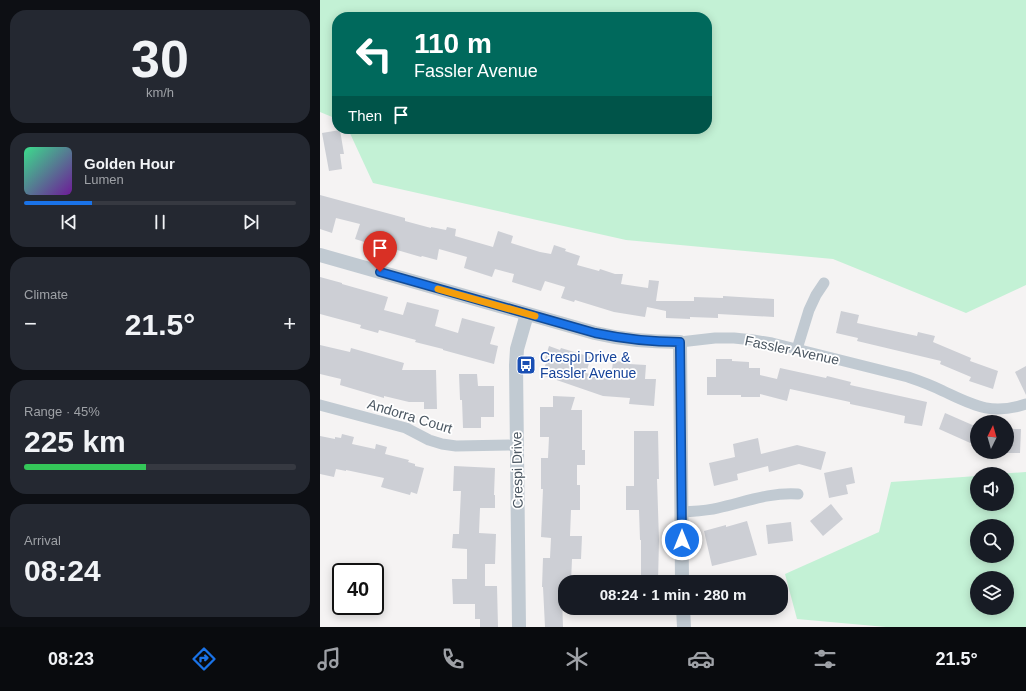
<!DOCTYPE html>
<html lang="en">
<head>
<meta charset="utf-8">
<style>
	:root { --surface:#171b24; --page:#242831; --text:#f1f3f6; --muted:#9ea1a6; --line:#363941; --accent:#1a73e8 }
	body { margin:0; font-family:Arial,sans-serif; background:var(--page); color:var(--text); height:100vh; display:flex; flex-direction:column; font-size:15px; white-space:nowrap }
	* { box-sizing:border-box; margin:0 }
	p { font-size:13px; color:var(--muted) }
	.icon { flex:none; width:22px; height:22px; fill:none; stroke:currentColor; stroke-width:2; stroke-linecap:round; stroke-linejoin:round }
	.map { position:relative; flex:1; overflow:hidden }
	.details { display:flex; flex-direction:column; gap:10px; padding:10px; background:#0d0f14; width:320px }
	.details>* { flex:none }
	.hud { position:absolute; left:12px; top:12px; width:380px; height:122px; border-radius:16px; box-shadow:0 2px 10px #0003; background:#00695c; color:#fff; overflow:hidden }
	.needle { width:26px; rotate:5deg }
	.buttons { position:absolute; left:650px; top:415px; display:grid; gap:8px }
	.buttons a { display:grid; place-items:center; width:44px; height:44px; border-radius:50%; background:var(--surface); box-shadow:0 2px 10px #0003; font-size:20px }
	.speed { position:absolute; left:12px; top:563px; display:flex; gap:8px; font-size:20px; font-weight:700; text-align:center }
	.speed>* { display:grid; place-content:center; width:52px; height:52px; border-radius:50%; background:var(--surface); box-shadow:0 2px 10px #0003; line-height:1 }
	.speed .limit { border:2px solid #111; border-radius:6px; background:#fff; color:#111 }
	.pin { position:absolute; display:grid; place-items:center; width:34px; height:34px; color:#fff; margin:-41px -17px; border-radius:50% 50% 50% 0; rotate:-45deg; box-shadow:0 0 4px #0007 }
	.pin .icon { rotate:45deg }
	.me { position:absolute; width:44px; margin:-22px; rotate:0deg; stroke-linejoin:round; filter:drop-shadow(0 0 3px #0008) }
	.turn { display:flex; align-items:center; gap:14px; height:84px; padding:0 16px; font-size:18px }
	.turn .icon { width:52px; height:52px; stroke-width:2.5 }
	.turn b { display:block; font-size:28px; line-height:34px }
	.then { display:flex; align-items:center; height:38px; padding:0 16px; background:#0003; gap:8px; font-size:15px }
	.big { font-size:30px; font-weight:700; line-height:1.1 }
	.details .tile { flex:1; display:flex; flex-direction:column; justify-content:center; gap:6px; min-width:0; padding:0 14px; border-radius:16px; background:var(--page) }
	.details .dial { align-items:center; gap:0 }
	.dial b { font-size:52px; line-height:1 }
	.song { display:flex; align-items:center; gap:12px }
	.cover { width:48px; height:48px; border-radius:6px; background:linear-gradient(135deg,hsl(150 70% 55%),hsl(280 70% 35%)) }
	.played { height:4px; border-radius:2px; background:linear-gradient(90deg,var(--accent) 25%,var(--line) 25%) }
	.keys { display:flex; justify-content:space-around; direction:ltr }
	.heat { display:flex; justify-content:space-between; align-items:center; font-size:22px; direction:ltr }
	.charge { height:6px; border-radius:3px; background:linear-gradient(90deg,#34c759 45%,var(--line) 0) }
	.trip { position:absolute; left:238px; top:575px; width:230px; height:40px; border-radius:16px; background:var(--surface); box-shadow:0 2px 10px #0003; font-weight:700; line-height:40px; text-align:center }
	.tab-bar { display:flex; height:64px; justify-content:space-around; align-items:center; background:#090b0e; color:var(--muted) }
	.tab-bar .icon { width:28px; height:28px }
	.tab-bar .on { color:var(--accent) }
	.tab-bar b { font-size:18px; color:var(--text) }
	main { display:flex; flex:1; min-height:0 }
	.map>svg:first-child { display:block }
	.green { fill:#c3f1d5; fill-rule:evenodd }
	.building { fill:#cdcfd5 }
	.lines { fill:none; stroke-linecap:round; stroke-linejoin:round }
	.minor { stroke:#c1cad2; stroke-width:11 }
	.tertiary { stroke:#c1cad2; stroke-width:14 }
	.route-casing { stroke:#114b97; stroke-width:10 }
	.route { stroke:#1a73e8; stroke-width:7 }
	.slow { stroke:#f59e0b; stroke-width:7 }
	.labels { text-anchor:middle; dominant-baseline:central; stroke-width:3.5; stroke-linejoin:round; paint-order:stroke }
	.street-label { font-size:14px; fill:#4a5661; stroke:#fff }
	.transit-label { font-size:14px; fill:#164399; stroke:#fff; text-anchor:start }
</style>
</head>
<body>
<main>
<section class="details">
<div class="tile dial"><b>30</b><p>km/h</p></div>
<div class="tile">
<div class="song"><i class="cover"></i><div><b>Golden Hour</b><p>Lumen</p></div></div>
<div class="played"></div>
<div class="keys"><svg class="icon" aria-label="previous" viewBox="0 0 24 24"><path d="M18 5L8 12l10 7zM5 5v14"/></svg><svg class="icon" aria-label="pause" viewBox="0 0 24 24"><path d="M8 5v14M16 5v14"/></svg><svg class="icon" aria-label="next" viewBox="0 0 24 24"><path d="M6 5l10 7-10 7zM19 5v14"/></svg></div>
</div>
<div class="tile"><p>Climate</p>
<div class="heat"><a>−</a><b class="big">21.5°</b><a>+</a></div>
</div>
<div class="tile"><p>Range · 45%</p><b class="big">225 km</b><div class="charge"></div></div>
<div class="tile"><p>Arrival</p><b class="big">08:24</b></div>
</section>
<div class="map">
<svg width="706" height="627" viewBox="0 0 706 627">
	<rect width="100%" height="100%" fill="#f5f3f3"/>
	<g class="green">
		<polygon points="0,0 706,0 706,285 646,313 513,259 306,240 53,183 28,129 387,129 387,17 17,17 17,119 0,112"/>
		<path d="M706,472v155h-140l-89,-8 -12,-45 94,-42 12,-50 86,-6v28h30v-30h-10zM657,526h30v30h-30zM657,578h30v30h-30z"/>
	</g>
	<g class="building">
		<polygon points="20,130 24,154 20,154 22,169 9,171 2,133"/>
		<polygon points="0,195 85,218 85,221 111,228 111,227 126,230 127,227 136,229 135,236 173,247 178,231 193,236 191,243 220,252 231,254 234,245 246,249 245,251 260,256 257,265 279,271 280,269 295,274 303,274 301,284 328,288 329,280 339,281 336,301 374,301 374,297 403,298 403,296 454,299 454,317 398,314 398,318 370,317 370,319 346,318 346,311 327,307 325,317 294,312 255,300 254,302 241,298 245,287 225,281 221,291 192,282 194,274 175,269 172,277 144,268 147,257 119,249 117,260 102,256 101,257 77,250 76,252 35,239 40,224 16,218 12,233 0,229"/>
		<polygon points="0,277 22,283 22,284 68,297 64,310 83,315 87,302 119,310 115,326 138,333 142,318 175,327 170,344 178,346 174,364 123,350 123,349 95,342 96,340 59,330 58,333 40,328 41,325 0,314"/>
		<polygon points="521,311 539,315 537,323 597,336 598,332 615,336 613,342 651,358 650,361 678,371 673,389 649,381 651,377 620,364 621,361 537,341 538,338 516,333"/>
		<polygon points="0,345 30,352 31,348 84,363 82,370 116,370 117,409 104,409 104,402 89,402 64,396 64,398 20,385 21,379 0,374"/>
		<polygon points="229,346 240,350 241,348 271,357 266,373 291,380 293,361 309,362 309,364 326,365 325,379 336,379 334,406 309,404 310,398 283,396 222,375 227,360 225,359"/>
		<polygon points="396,359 412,359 412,361 429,362 429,368 440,368 440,375 457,379 460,368 506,378 507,376 531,382 530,385 607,402 602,426 584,423 585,416 554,409 530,404 530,402 470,389 467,401 440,394 440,397 421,397 421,395 387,395 387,377 396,377"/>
		<polygon points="706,366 706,395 695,372"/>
		<polygon points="139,374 157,374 158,386 174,386 174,417 161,417 161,428 143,428 142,400 140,400"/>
		<polygon points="233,396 255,397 251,410 262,410 262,450 265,450 265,465 257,465 257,485 260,485 260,510 251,510 250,536 262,536 261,559 252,559 251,582 245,582 245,597 242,597 243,627 225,627 223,587 222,587 223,558 230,558 231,538 221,537 223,489 221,489 221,458 228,458 229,437 220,437 220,407 233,407"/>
		<polygon points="625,413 657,427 657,446 619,429"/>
		<polygon points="687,429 701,429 700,453 687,453"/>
		<polygon points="314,431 338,431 339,479 337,479 339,540 338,582 321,582 321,540 320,540 319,510 306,510 306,486 314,486"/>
		<polygon points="22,434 34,437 32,444 55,449 56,444 67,447 65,454 89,460 88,462 95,464 95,466 104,468 97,494 91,492 90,495 61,487 64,478 26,470 26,471 16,469 14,477 0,474 0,436 15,439 15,437 21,438"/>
		<polygon points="438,438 441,454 477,445 506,452 501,470 479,464 449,472 448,466 417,474 418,480 394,486 389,463 415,457 413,444"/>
		<polygon points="134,466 175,468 174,495 175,495 175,508 160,508 159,533 176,534 175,564 165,564 165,586 177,586 178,627 160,627 160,619 155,619 155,604 133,604 132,579 147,579 147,549 132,548 133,534 139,534 141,491 133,491"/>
		<polygon points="532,467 535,483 526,485 528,494 509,498 504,473"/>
		<polygon points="511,504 523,519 503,536 490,521"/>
		<polygon points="427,521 437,555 392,566 384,531 406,525 406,527"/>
		<polygon points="471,522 473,541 448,544 446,525"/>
	</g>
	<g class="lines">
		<g class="minor">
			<path d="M360,342l35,-4h19l19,2 19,3 136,34c12,4 23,8 35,14 30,14 48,25 83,13"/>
			<polyline points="477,349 489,310 496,295 504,283"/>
			<polyline points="0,405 86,428 109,440 122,444 136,446 197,445"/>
			<path d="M361,512c13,-1 25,-1 37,-4 27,-6 52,-16 80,-14"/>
		</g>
		<g class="tertiary">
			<path d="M0,255l275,78c29,7 56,9 85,9l2,240"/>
			<polyline points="363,608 364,627"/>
			<polyline points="199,627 196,365 197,349 207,314"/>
		</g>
	</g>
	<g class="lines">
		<defs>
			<path id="route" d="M60,272l215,61c29,6 56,9 85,9l2,198"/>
		</defs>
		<use href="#route" class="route-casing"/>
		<use href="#route" class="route"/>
		<polyline class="slow" points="118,289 215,316"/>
	</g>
	<defs>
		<symbol id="bus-square" viewBox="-11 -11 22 22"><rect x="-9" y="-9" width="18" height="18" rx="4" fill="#1a4fb4" stroke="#fff"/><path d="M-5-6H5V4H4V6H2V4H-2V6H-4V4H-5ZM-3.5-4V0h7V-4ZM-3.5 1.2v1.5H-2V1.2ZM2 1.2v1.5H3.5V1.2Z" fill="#fff"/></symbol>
	</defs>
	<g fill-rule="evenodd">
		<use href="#bus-square" x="195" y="354" width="22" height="22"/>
	</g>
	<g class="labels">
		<g class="street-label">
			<text transform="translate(472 350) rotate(12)">Fassler Avenue</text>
			<text transform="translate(90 416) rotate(17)">Andorra Court</text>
			<text transform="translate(197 470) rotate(-91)">Crespi Drive</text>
		</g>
		<g class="transit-label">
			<text x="220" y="357">Crespi Drive &amp;<tspan x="220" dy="16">Fassler Avenue</tspan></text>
		</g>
	</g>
</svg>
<div class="buttons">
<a><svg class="needle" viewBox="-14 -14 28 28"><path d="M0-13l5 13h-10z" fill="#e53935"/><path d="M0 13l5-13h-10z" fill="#9ea1a6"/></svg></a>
<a><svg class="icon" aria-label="sound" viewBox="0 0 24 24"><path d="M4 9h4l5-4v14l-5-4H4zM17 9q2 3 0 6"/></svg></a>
<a><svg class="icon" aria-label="search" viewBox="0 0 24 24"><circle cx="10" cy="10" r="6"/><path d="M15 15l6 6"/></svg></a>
<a><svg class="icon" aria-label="layers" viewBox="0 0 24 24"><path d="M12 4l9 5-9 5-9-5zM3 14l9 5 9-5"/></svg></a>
</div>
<div class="speed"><div class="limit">40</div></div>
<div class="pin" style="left:60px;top:272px;background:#d93025"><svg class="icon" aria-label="arrive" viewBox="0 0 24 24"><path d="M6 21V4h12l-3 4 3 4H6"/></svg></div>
<svg class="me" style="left:362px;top:540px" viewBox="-20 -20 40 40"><circle r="17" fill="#1a73e8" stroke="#fff" stroke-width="3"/><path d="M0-11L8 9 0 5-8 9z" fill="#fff"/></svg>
<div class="trip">08:24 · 1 min · 280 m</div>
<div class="hud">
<div class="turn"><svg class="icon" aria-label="left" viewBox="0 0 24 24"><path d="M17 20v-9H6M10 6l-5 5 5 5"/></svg><div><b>110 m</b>Fassler Avenue</div></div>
<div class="then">Then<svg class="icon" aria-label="arrive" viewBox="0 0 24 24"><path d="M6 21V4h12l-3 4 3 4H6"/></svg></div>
</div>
</div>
</main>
<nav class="tab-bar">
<b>08:23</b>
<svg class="icon on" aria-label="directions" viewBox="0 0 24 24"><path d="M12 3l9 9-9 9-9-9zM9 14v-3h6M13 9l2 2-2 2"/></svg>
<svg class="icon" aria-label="music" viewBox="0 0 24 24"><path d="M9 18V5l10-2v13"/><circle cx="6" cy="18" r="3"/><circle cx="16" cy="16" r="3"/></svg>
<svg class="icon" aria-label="phone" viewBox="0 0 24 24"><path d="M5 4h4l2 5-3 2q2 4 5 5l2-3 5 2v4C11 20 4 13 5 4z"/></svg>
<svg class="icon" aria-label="climate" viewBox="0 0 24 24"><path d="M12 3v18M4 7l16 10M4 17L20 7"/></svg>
<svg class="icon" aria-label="car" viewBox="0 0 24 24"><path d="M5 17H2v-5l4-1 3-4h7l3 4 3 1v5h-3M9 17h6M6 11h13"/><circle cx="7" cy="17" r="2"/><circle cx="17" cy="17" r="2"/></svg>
<svg class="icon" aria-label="filters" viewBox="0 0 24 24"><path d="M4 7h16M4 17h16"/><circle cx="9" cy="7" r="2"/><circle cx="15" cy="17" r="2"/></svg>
<b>21.5°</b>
</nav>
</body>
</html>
